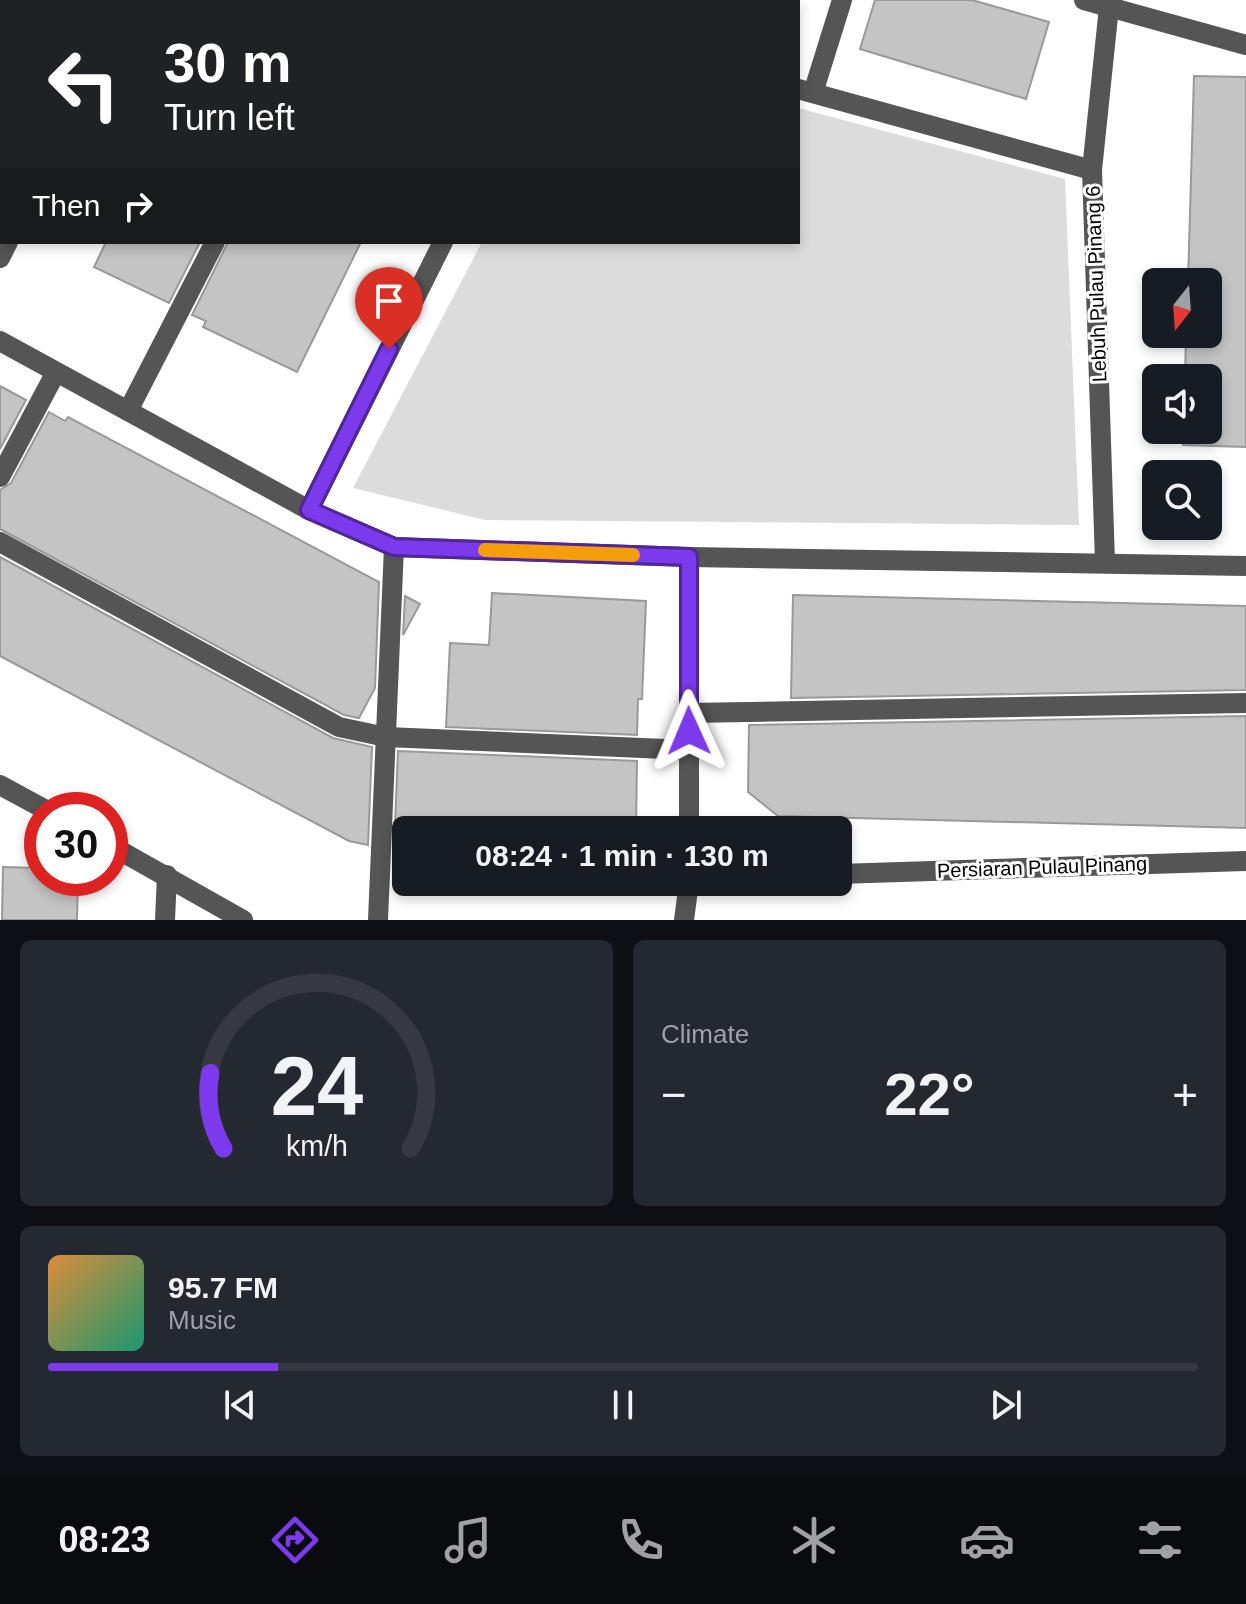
<!DOCTYPE html>
<html lang="en">
<head>
<meta charset="utf-8">
<style>
	:root { --surface:#171b24; --page:#242831; --text:#f1f3f6; --muted:#9ea1a6; --line:#363941; --accent:#7c3aed }
	body { margin:0; font-family:Arial,sans-serif; background:var(--page); color:var(--text); height:100vh; display:flex; flex-direction:column; font-size:30px; white-space:nowrap }
	* { box-sizing:border-box; margin:0 }
	p { font-size:26px; color:var(--muted) }
	.icon { flex:none; width:44px; height:44px; fill:none; stroke:currentColor; stroke-width:2; stroke-linecap:round; stroke-linejoin:round }
	.map { position:relative; height:920px; overflow:hidden }
	.details { display:flex; flex-direction:column; gap:20px; padding:20px; background:#0d0f14; flex:1 }
	.details>* { flex:none }
	.hud { position:absolute; left:0px; top:0px; width:800px; height:244px; box-shadow:0 4px 12px #0003; background:#202124; color:#fff; overflow:hidden }
	.needle { width:52px; rotate:197deg }
	.tools { position:absolute; left:1142px; top:268px; display:grid; gap:16px }
	.tools a { display:grid; place-items:center; width:80px; height:80px; border-radius:12px; background:var(--surface); box-shadow:0 4px 12px #0003; font-size:40px }
	.speed { position:absolute; left:24px; top:792px; display:flex; gap:16px; font-size:40px; font-weight:700; text-align:center }
	.speed>* { display:grid; place-content:center; width:104px; height:104px; border-radius:50%; background:var(--surface); box-shadow:0 4px 12px #0003; line-height:1 }
	.speed .limit { border:12px solid #d22; background:#fff; color:#111 }
	.pin { position:absolute; display:grid; place-items:center; width:68px; height:68px; color:#fff; margin:-82px -34px; border-radius:50% 50% 50% 0; rotate:-45deg; box-shadow:0 0 8px #0007 }
	.pin .icon { rotate:45deg }
	.me { position:absolute; width:88px; margin:-44px; rotate:359deg; stroke-linejoin:round; filter:drop-shadow(0 0 6px #0008) }
	.turn { display:flex; align-items:center; gap:28px; height:168px; padding:0 32px; font-size:36px }
	.turn .icon { width:104px; height:104px; stroke-width:2.5 }
	.turn b { display:block; font-size:56px; line-height:68px }
	.then { display:flex; align-items:center; height:76px; padding:0 32px; background:#0003; gap:16px; font-size:30px }
	.big { font-size:60px; font-weight:700; line-height:1.1 }
	.details .card { flex:1; display:flex; flex-direction:column; justify-content:center; gap:12px; min-width:0; padding:0 28px; border-radius:12px; background:var(--page) }
	.details .dial { align-items:center; gap:0 }
	.dial svg { height:208px; overflow:visible; fill:none; stroke:var(--line); stroke-width:7; stroke-linecap:round; text-anchor:middle }
	.dial text { fill:var(--text); stroke:none }
	.song { display:flex; align-items:center; gap:24px }
	.cover { width:96px; height:96px; border-radius:12px; background:linear-gradient(135deg,hsl(30 70% 55%),hsl(160 70% 35%)) }
	.played { height:8px; border-radius:4px; background:linear-gradient(90deg,var(--accent) 20%,var(--line) 20%) }
	.keys { display:flex; justify-content:space-around; direction:ltr }
	.heat { display:flex; justify-content:space-between; align-items:center; font-size:44px; direction:ltr }
	.details .tiles { flex:1; display:grid; gap:20px; grid-template-columns:1fr 1fr }
	.card:last-child { grid-column:span 2 }
	.trip { position:absolute; left:392px; top:816px; width:460px; height:80px; border-radius:12px; background:var(--surface); box-shadow:0 4px 12px #0003; font-weight:700; line-height:80px; text-align:center }
	.menu { display:flex; height:128px; justify-content:space-around; align-items:center; background:#090b0e; color:var(--muted) }
	.menu .icon { width:56px; height:56px }
	.menu .current { color:var(--accent) }
	.menu b { font-size:36px; color:var(--text) }
	.map>svg:first-child { display:block }
	.green { fill:#dcdcdc }
	.building { fill:#c4c4c4; stroke:#999; stroke-width:2 }
	.lines { fill:none; stroke-linecap:round; stroke-linejoin:round }
	.minor { stroke:#555; stroke-width:20 }
	.route-casing { stroke:#51269a; stroke-width:20 }
	.route { stroke:#7c3aed; stroke-width:14 }
	.slow { stroke:#f59e0b; stroke-width:14 }
	.labels { text-anchor:middle; dominant-baseline:central; stroke-width:6; stroke-linejoin:round; paint-order:stroke }
	.street-label { font-size:20px; fill:#000; stroke:#fff }
</style>
</head>
<body>
<div class="map">
<svg width="1246" height="920" viewBox="0 0 1246 920">
	<rect width="100%" height="100%" fill="#fff"/>
	<polygon class="green" points="798,108 1065,179 1079,525 485,520 353,488 482,242 798,242"/>
	<g class="building">
		<polygon points="875,0 972,0 1049,22 1026,99 860,49"/>
		<polygon points="1194,76 1246,77 1246,447 1183,445 1184,430 1208,430 1208,378 1185,378 1186,334 1208,334 1208,282 1188,282"/>
		<polygon points="106,242 200,242 169,303 94,267"/>
		<polygon points="228,242 361,242 297,372 203,327 206,321 192,315"/>
		<polygon points="0,386 26,400 0,449"/>
		<polygon points="49,412 65,421 68,417 379,582 375,688 359,718 344,715 0,529 0,490 11,483"/>
		<polygon points="0,557 333,738 372,747 368,845 349,841 0,656"/>
		<polygon points="492,593 646,601 642,699 638,699 637,735 446,727 450,643 489,645"/>
		<polygon points="793,595 1246,606 1246,690 791,698"/>
		<polygon points="405,596 420,604 403,635"/>
		<polygon points="1246,716 1246,828 778,816 748,792 749,725"/>
		<polygon points="398,751 637,761 636,830 402,828 401,850 394,849"/>
		<polygon points="3,867 42,868 42,878 78,878 77,920 2,920"/>
	</g>
	<g class="lines">
		<g class="minor">
			<polyline points="644,0 644,2"/>
			<polyline points="1084,0 1246,45"/>
			<polyline points="130,2 131,0"/>
			<polyline points="338,2 339,0"/>
			<polyline points="563,2 564,0"/>
			<polyline points="722,2 723,0"/>
			<polyline points="798,89 1092,170"/>
			<polyline points="813,93 842,0"/>
			<polyline points="0,258 8,242"/>
			<polyline points="0,341 309,510 394,547 689,557 1246,566"/>
			<polyline points="128,411 215,242"/>
			<polyline points="0,477 56,372"/>
			<polyline points="309,510 443,242"/>
			<polyline points="0,542 339,727 386,737 689,750"/>
			<polyline points="689,557 689,830"/>
			<polyline points="1105,562 1092,170 1109,7"/>
			<polyline points="688,713 1246,703"/>
			<polyline points="0,785 46,810"/>
			<polyline points="110,845 243,920"/>
			<polyline points="838,874 1246,861"/>
			<polyline points="165,920 167,875"/>
			<polyline points="378,920 394,547"/>
			<polyline points="684,920 689,882"/>
		</g>
	</g>
	<g class="lines">
		<defs>
			<polyline id="route" points="389,349 309,510 394,547 689,557 689,731"/>
		</defs>
		<use href="#route" class="route-casing"/>
		<use href="#route" class="route"/>
		<polyline class="slow" points="485,550 633,555"/>
	</g>
	<g class="labels">
		<g class="street-label">
			<text transform="translate(1096 284) rotate(-92)">Lebuh Pulau Pinang 6</text>
			<text transform="translate(1042 867) rotate(-2)">Persiaran Pulau Pinang</text>
		</g>
	</g>
</svg>
<div class="tools">
<a><svg class="needle" viewBox="-14 -14 28 28"><path d="M0-13l5 13h-10z" fill="#e53935"/><path d="M0 13l5-13h-10z" fill="#9ea1a6"/></svg></a>
<a><svg class="icon" aria-label="sound" viewBox="0 0 24 24"><path d="M4 9h4l5-4v14l-5-4H4zM17 9q2 3 0 6"/></svg></a>
<a><svg class="icon" aria-label="search" viewBox="0 0 24 24"><circle cx="10" cy="10" r="6"/><path d="M15 15l6 6"/></svg></a>
</div>
<div class="speed"><div class="limit">30</div></div>
<div class="pin" style="left:389px;top:349px;background:#d93025"><svg class="icon" aria-label="arrive" viewBox="0 0 24 24"><path d="M6 21V4h12l-3 4 3 4H6"/></svg></div>
<svg class="me" style="left:689px;top:731px" viewBox="-20 -20 40 40"><path d="M0-17L14 15 0 8-14 15z" fill="#7c3aed" stroke="#fff" stroke-width="4"/></svg>
<div class="trip">08:24 · 1 min · 130 m</div>
<div class="hud">
<div class="turn"><svg class="icon" aria-label="left" viewBox="0 0 24 24"><path d="M17 20v-9H6M10 6l-5 5 5 5"/></svg><div><b>30 m</b>Turn left</div></div>
<div class="then">Then<svg class="icon" aria-label="right" viewBox="0 0 24 24"><path d="M7 20v-9h11M14 6l5 5-5 5"/></svg></div>
</div>
</div>
<section class="details">
<div class="tiles">
<div class="card dial"><svg viewBox="0 0 100 80">
<path d="M14 69A42 42 0 1 1 86 69"/>
<path d="M14 69A42 42 0 0 1 9 40" stroke="#7c3aed"/>
<text x="50" y="56" font-size="32" font-weight="700">24</text>
<text x="50" y="72" font-size="11">km/h</text>
</svg></div>
<div class="card"><p>Climate</p>
<div class="heat"><a>−</a><b class="big">22°</b><a>+</a></div>
</div>
<div class="card">
<div class="song"><i class="cover"></i><div><b>95.7 FM</b><p>Music</p></div></div>
<div class="played"></div>
<div class="keys"><svg class="icon" aria-label="previous" viewBox="0 0 24 24"><path d="M18 5L8 12l10 7zM5 5v14"/></svg><svg class="icon" aria-label="pause" viewBox="0 0 24 24"><path d="M8 5v14M16 5v14"/></svg><svg class="icon" aria-label="next" viewBox="0 0 24 24"><path d="M6 5l10 7-10 7zM19 5v14"/></svg></div>
</div>
</div>
</section>
<nav class="menu">
<b>08:23</b>
<svg class="icon current" aria-label="directions" viewBox="0 0 24 24"><path d="M12 3l9 9-9 9-9-9zM9 14v-3h6M13 9l2 2-2 2"/></svg>
<svg class="icon" aria-label="music" viewBox="0 0 24 24"><path d="M9 18V5l10-2v13"/><circle cx="6" cy="18" r="3"/><circle cx="16" cy="16" r="3"/></svg>
<svg class="icon" aria-label="phone" viewBox="0 0 24 24"><path d="M5 4h4l2 5-3 2q2 4 5 5l2-3 5 2v4C11 20 4 13 5 4z"/></svg>
<svg class="icon" aria-label="climate" viewBox="0 0 24 24"><path d="M12 3v18M4 7l16 10M4 17L20 7"/></svg>
<svg class="icon" aria-label="car" viewBox="0 0 24 24"><path d="M5 17H2v-5l4-1 3-4h7l3 4 3 1v5h-3M9 17h6M6 11h13"/><circle cx="7" cy="17" r="2"/><circle cx="17" cy="17" r="2"/></svg>
<svg class="icon" aria-label="filters" viewBox="0 0 24 24"><path d="M4 7h16M4 17h16"/><circle cx="9" cy="7" r="2"/><circle cx="15" cy="17" r="2"/></svg>
</nav>
</body>
</html>
